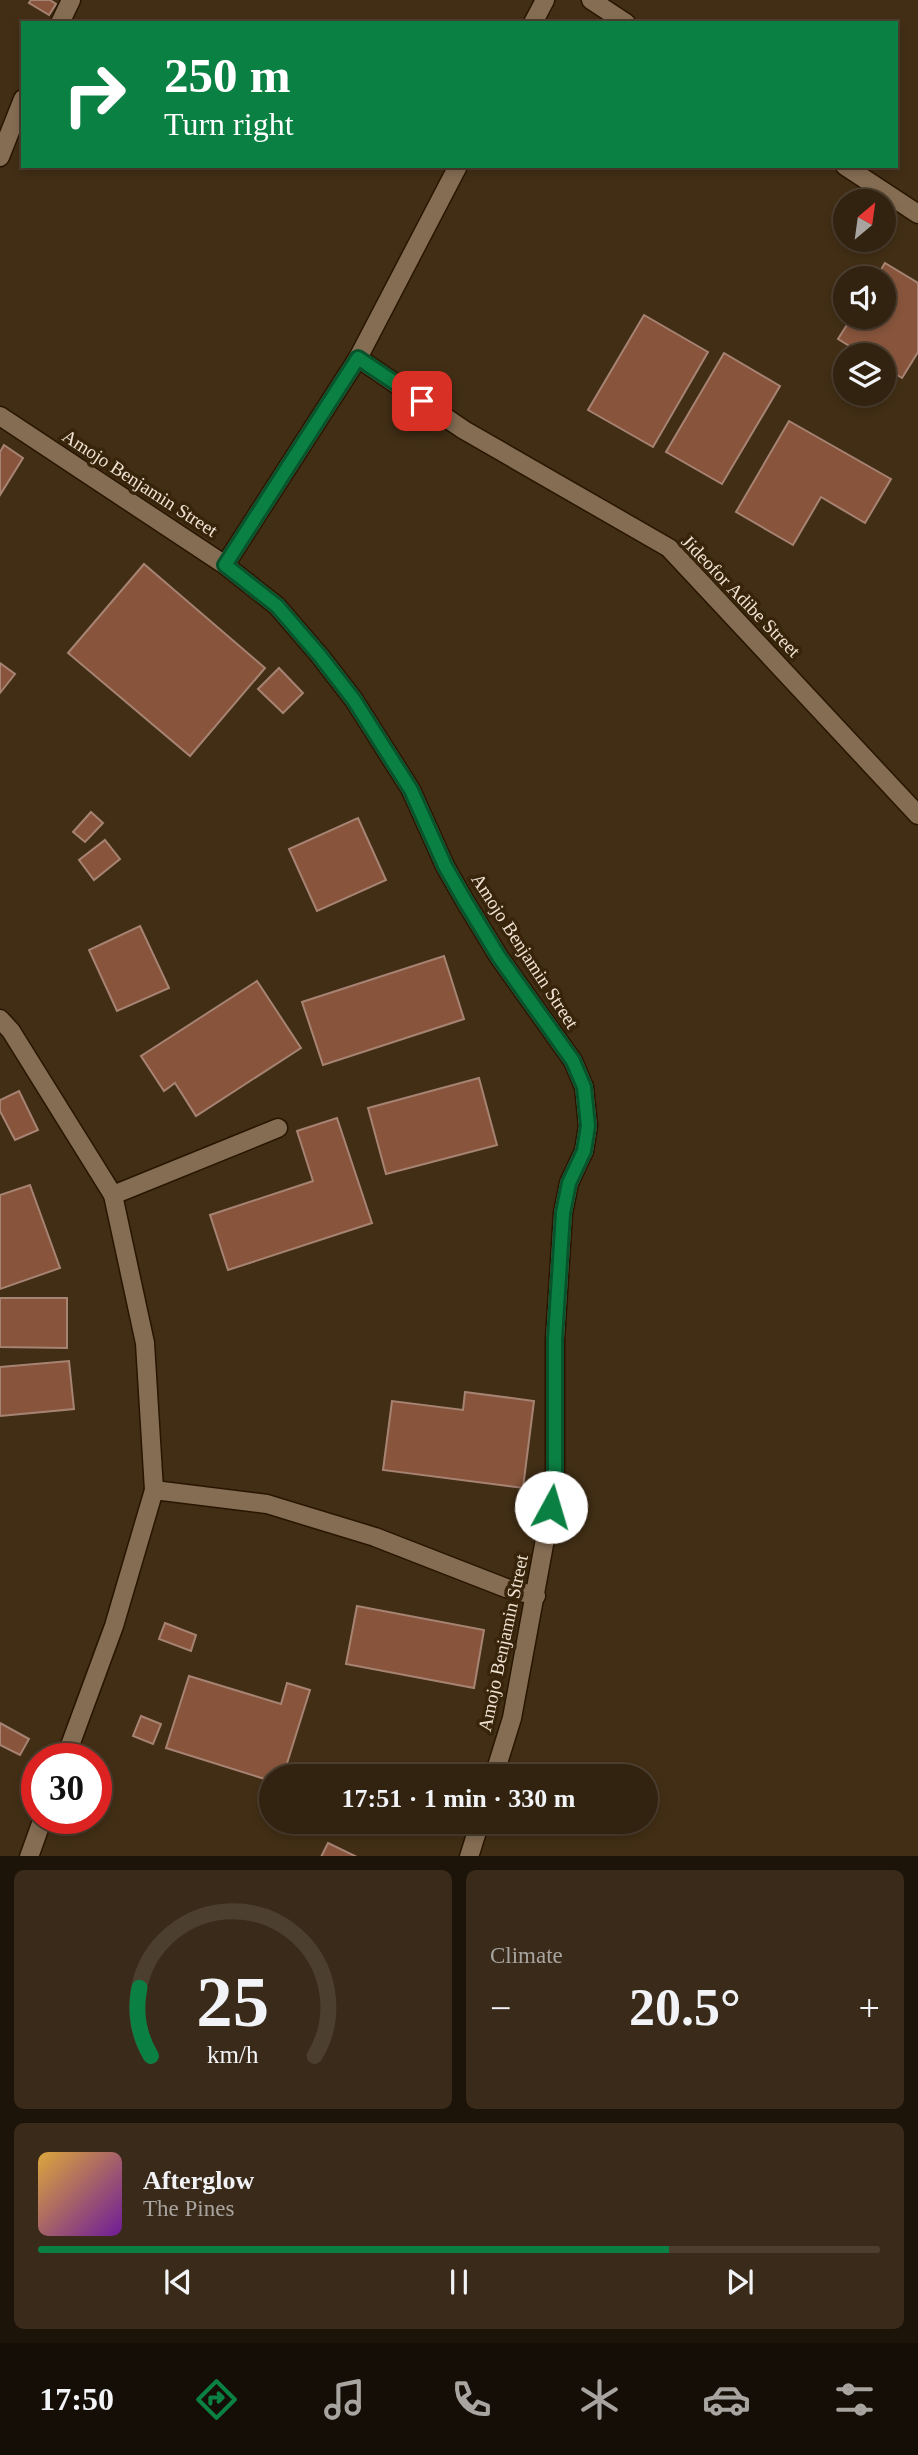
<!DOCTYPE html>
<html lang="en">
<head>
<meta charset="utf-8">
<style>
	:root { --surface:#322210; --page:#3a2a19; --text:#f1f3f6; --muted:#a8a49f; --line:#4d3f30; --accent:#0b8043 }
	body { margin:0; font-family:Georgia,serif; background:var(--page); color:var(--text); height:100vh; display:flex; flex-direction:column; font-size:26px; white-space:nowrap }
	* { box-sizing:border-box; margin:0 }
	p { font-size:23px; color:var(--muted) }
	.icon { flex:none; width:38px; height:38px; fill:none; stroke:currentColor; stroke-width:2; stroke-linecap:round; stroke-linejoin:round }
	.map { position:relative; height:1856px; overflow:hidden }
	.drawer { display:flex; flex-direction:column; gap:14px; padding:14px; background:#1c1309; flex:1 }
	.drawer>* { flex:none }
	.top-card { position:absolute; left:21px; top:21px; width:877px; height:147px; border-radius:0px; box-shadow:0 4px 10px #0003,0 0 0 2px var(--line); background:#0b8043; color:#fff; overflow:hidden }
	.needle { width:46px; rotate:29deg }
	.tools { position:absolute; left:833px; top:189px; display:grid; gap:14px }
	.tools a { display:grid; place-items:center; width:63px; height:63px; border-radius:50%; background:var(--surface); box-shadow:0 4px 10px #0003,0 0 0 2px var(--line); font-size:35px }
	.speed { position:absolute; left:21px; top:1743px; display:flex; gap:14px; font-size:35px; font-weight:700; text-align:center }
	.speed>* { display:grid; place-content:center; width:91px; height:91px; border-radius:50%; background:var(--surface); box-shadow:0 4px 10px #0003,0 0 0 2px var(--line); line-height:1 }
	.speed .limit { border:10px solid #d22; background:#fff; color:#111 }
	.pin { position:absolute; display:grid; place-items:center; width:60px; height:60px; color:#fff; margin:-30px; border-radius:14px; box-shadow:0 4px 10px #0006 }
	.me { position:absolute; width:77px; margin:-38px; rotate:6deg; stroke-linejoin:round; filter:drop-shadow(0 0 5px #0008) }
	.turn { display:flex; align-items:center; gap:24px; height:147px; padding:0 28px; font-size:32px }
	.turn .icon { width:91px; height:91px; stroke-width:2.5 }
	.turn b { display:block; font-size:49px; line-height:60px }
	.big { font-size:52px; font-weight:600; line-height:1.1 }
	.drawer .tile { flex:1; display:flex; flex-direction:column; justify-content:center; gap:10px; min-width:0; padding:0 24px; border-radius:10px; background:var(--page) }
	.drawer .dial { align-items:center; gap:0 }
	.dial svg { height:182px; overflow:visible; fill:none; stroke:var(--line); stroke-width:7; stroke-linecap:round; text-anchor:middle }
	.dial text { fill:var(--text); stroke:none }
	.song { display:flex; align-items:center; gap:21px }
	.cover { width:84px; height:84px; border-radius:10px; background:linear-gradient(135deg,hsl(40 70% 55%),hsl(280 70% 35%)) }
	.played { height:7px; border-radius:4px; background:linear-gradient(90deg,var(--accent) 75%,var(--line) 75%) }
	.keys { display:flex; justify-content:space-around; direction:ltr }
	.heat { display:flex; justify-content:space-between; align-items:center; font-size:38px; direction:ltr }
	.drawer .tiles { flex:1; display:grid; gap:14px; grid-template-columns:1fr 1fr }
	.tile:last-child { grid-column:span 2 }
	.trip { position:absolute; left:259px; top:1764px; width:399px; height:70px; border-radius:35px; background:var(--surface); box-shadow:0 4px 10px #0003,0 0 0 2px var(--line); font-weight:600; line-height:70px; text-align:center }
	.dock { display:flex; height:112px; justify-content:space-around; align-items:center; background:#140e06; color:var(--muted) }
	.dock .icon { width:49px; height:49px }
	.dock .current { color:var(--accent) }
	.dock b { font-size:32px; color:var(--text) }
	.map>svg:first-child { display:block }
	.building { fill:#88553c; stroke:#a68373; stroke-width:2 }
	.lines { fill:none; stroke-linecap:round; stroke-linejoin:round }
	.service-casing { stroke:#281500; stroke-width:21 }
	.minor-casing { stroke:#281500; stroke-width:21 }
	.service { stroke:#856d53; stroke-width:18 }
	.minor { stroke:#856d53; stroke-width:18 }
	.route-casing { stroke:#07532c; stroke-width:18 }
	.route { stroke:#0b8043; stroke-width:12 }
	.labels { text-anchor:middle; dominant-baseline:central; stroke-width:7; stroke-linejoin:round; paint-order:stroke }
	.street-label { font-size:19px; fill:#efe2d3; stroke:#38240a }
</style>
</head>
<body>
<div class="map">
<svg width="918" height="1857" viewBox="0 0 918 1857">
	<rect width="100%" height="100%" fill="#422e15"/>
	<g class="building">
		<polygon points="31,0 50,0 56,4 49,15 29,3"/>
		<polygon points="885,263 918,283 918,352 902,378 884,367 884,355 864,355 838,339 852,317 884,317 884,278 876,278"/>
		<polygon points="644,315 708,352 653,447 588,410"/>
		<polygon points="724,353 780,386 722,484 666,452"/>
		<polygon points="789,421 891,479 865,523 821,497 793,545 736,512"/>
		<polygon points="4,445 23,458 0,495 0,452"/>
		<polygon points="144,564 265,668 190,756 68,653"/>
		<polygon points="0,663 15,674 0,693"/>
		<polygon points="279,668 303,693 283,713 258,689"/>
		<polygon points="91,812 103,823 85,842 73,832"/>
		<polygon points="358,818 386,880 317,911 289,849"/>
		<polygon points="105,840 120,859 94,880 79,860"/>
		<polygon points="140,926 169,988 117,1011 89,950"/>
		<polygon points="444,956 464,1019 323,1065 302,1002"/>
		<polygon points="257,981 301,1048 196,1116 175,1083 164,1091 141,1056"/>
		<polygon points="479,1078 497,1145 386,1174 368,1108"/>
		<polygon points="19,1091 38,1130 15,1140 0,1111 0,1100"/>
		<polygon points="337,1118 372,1223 228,1270 210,1215 313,1181 297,1131"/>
		<polygon points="30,1185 60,1268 0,1289 0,1195"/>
		<polygon points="0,1298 67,1298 67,1348 0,1347"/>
		<polygon points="69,1361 74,1409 0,1416 0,1367"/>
		<polygon points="465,1392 534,1401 523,1488 383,1470 392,1401 463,1410"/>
		<polygon points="357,1606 484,1630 474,1688 346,1664"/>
		<polygon points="165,1623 196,1635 191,1651 159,1639"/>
		<polygon points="189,1676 281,1704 287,1683 310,1690 283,1776 271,1776 271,1781 166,1748"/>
		<polygon points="141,1716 161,1724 153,1744 133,1736"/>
		<polygon points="0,1723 29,1739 20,1755 0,1745"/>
		<polygon points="328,1843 357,1857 321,1857"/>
	</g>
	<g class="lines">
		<defs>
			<polyline id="service" points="113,1195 278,1128"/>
			<g id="minor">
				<polyline points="591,0 626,23"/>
				<polyline points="60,23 71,0"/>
				<polyline points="533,23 545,0"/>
				<polyline points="0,157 23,99"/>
				<polyline points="845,166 918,214"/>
				<polyline points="358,358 464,430 669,548 918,815"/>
				<polyline points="0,416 225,565 277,606 320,656 354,700 411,790 445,866 465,901 499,957 573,1061 584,1087 588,1126 584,1151 569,1183 563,1213 555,1339 555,1485 512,1718 494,1776"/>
				<polyline points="225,565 358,358 458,166"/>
				<polyline points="0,1019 11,1031 113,1195 145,1343 154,1490 114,1626 65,1759"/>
				<polyline points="154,1490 267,1504 375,1537 506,1588 536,1596"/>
				<polyline points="29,1857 43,1818"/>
				<polyline points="469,1857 480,1822"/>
			</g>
		</defs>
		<use href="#service" class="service-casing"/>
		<use href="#minor" class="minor-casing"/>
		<use href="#service" class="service"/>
		<use href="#minor" class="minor"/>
	</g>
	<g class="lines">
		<defs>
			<polyline id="route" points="422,401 358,358 225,565 277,606 320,656 354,700 411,790 445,866 465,901 499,957 573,1061 584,1087 588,1126 584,1151 569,1183 563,1213 555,1339 555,1485 551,1507"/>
		</defs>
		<use href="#route" class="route-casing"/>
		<use href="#route" class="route"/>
	</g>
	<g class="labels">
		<g class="street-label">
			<text transform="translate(140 483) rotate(33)">Amojo Benjamin Street</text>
			<text transform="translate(741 596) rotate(46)">Jideofor Adibe Street</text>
			<text transform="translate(525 951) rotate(57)">Amojo Benjamin Street</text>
			<text transform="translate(503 1643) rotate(-78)">Amojo Benjamin Street</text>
		</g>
	</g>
</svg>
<div class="tools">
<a><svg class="needle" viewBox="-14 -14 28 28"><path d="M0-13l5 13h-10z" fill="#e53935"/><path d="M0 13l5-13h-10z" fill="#a8a49f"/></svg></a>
<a><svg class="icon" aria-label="sound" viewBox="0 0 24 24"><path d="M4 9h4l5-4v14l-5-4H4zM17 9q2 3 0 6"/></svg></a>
<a><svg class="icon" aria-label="layers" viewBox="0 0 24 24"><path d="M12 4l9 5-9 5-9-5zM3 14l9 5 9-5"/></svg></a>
</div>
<div class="speed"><div class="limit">30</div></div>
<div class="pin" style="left:422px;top:401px;background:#d93025"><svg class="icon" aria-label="arrive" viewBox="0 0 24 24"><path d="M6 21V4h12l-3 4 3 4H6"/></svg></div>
<svg class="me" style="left:551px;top:1507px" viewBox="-20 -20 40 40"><circle r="19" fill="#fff"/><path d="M0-13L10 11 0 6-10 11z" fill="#0b8043"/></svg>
<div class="trip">17:51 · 1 min · 330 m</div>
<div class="top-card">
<div class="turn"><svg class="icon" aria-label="right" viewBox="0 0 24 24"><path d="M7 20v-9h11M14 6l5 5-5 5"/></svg><div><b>250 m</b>Turn right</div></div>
</div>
</div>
<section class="drawer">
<div class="tiles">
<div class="tile dial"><svg viewBox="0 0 100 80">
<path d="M14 69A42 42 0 1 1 86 69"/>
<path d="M14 69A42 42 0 0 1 9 39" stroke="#0b8043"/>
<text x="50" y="56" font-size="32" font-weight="700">25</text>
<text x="50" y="72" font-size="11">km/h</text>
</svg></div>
<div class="tile"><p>Climate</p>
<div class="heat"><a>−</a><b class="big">20.5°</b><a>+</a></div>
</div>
<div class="tile">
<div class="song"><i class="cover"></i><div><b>Afterglow</b><p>The Pines</p></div></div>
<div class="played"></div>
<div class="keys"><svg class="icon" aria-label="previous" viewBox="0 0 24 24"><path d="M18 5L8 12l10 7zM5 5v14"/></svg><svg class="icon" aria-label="pause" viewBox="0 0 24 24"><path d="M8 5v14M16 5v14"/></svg><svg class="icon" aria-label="next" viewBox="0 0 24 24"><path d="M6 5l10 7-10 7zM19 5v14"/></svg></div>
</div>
</div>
</section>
<nav class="dock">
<b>17:50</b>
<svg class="icon current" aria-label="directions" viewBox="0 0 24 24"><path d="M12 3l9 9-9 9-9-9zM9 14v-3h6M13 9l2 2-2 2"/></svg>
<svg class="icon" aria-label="music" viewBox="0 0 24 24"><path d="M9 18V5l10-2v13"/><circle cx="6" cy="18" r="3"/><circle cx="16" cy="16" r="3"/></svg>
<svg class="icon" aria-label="phone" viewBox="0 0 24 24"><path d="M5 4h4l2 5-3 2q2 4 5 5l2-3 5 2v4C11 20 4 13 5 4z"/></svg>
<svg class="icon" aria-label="climate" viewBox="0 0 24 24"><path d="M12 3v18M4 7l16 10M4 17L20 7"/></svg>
<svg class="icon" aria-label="car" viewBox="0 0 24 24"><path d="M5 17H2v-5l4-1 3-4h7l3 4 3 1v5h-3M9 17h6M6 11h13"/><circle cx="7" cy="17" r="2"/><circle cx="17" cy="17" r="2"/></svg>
<svg class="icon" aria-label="filters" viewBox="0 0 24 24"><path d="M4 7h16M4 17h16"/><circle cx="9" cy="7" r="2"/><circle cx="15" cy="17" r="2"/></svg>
</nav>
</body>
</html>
